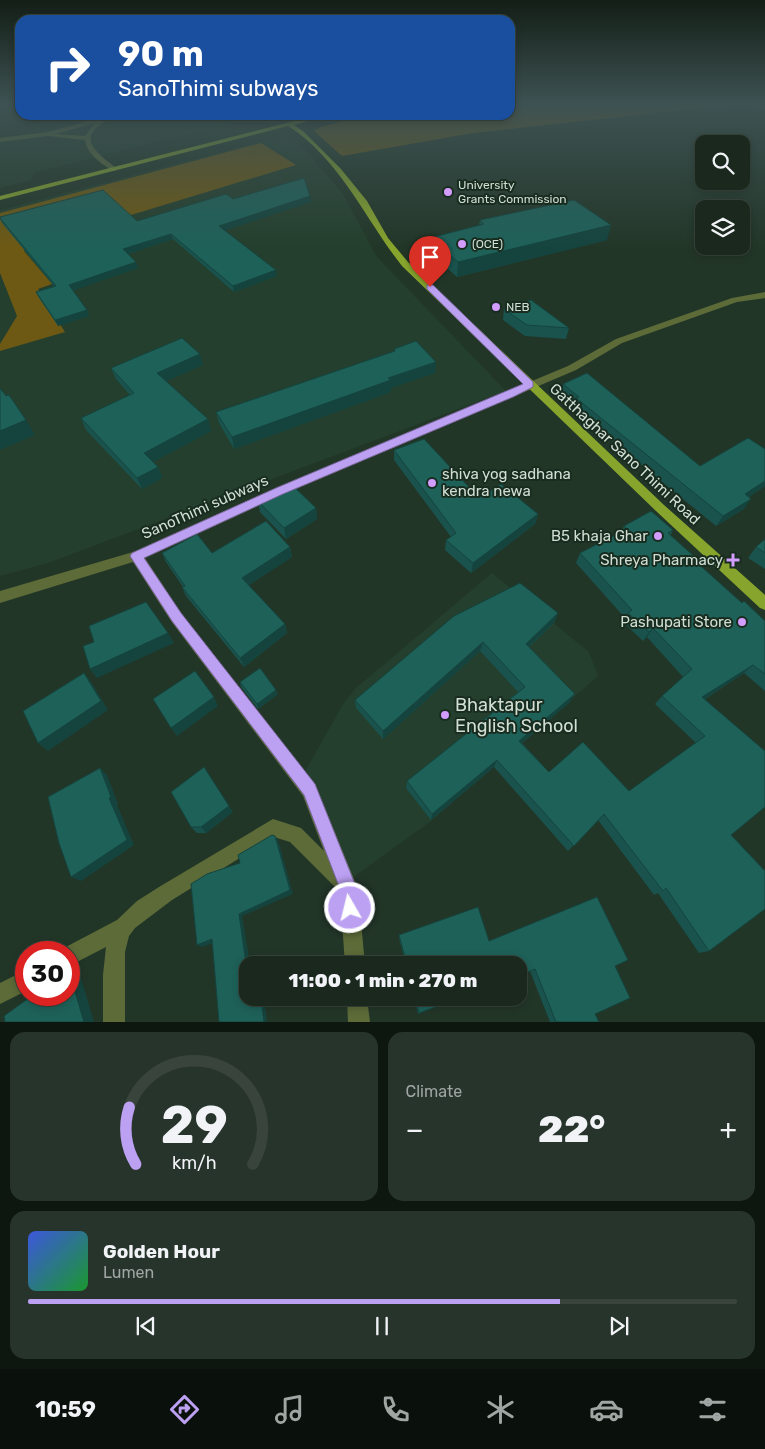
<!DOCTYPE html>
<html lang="en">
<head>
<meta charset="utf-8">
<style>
	:root { --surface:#1a281e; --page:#27342b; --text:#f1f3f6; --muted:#9fa6a4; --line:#38443c; --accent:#bca0f2 }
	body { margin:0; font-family:Rubik,sans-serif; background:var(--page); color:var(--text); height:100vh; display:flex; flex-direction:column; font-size:19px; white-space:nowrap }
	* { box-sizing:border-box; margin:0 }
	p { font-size:16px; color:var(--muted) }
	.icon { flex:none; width:28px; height:28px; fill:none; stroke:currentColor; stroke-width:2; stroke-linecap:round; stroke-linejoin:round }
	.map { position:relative; height:1022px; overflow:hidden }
	.side { display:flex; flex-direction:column; gap:10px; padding:10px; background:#0e1610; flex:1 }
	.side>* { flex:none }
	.hud { position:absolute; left:15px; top:15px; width:500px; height:105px; border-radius:15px; box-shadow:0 2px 8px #0003,0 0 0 1px var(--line); background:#1a4fa0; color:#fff; overflow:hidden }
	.tools { position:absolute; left:695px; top:135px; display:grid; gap:10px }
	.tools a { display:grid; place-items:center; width:55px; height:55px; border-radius:10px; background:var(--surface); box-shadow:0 2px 8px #0003,0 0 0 1px var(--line); font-size:25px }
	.speed { position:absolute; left:15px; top:941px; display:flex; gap:10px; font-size:25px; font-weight:700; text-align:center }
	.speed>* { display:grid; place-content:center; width:65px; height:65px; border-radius:50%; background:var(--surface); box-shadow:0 2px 8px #0003,0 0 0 1px var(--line); line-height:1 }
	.speed .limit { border:8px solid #d22; background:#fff; color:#111 }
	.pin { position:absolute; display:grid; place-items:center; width:42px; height:42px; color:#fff; margin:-51px -21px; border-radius:50% 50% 50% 0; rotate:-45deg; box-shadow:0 0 5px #0007 }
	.pin .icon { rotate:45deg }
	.me { position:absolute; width:55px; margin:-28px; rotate:352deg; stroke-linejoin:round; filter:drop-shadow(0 0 4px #0008) }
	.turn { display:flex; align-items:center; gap:18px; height:105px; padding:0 20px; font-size:22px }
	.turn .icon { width:65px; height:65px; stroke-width:2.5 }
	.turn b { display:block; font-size:35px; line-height:42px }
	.big { font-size:38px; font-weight:800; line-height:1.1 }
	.side .widget { flex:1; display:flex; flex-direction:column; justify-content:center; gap:8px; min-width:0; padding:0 18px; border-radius:15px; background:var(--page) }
	.side .dial { align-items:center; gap:0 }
	.dial svg { height:130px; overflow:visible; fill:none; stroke:var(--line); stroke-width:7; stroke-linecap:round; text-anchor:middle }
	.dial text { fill:var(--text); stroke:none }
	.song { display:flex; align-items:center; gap:15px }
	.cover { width:60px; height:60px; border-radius:8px; background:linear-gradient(135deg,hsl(230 70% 55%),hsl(130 70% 35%)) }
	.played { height:5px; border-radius:2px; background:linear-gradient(90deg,var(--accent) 75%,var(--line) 75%) }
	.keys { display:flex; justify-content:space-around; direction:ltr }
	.heat { display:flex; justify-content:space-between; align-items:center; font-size:28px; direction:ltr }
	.side .tiles { flex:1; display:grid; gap:10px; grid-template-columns:1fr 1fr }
	.widget:last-child { grid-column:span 2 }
	.trip { position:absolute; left:239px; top:956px; width:288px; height:50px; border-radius:15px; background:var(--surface); box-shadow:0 2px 8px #0003,0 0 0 1px var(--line); font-weight:800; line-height:50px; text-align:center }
	.tabs { display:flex; height:80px; justify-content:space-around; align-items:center; background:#0a100c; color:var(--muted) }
	.tabs .icon { width:35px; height:35px }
	.tabs .on { color:var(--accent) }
	.tabs b { font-size:22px; color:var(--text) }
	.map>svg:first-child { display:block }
	.built { fill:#243f2d }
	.green { fill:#6d5914 }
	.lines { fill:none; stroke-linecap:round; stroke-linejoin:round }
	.minor { fill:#5c6b38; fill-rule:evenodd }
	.major { fill:#87a42d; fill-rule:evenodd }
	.wall { fill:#1a534d }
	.shaded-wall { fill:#15443e }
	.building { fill:#1e6159; stroke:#15443e }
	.route { fill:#bca0f2; stroke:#7a689d }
	.poi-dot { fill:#d29dfd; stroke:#182c1f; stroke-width:2 }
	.labels { text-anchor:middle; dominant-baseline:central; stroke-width:4; stroke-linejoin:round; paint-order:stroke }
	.far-poi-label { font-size:12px; fill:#d1ded4; stroke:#182c1f; text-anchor:start }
	.street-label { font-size:15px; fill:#d1ded4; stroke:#182c1f }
	.poi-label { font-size:15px; fill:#d1ded4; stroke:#182c1f; text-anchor:end }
	.near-poi-label { font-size:18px; fill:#d1ded4; stroke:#182c1f; text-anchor:start }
</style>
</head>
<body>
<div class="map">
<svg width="765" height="1022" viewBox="0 0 765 1022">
	<rect width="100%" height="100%" fill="#223628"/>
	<g class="built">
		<polygon points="0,105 20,105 20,115 266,115 36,172 31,180 0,188"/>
		<polygon points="286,135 293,136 343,194 377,257 506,391 48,563 0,576 0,210"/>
		<polygon points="492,573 589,652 598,676 431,821 352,878 306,770 343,704 356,688"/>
	</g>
	<g class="green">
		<polygon points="510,105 729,105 473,133 342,156 314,131 321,127 365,115 510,115"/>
		<polygon points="261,143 296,165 131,215 32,236 24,251 52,284 38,289 65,332 0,351 0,344 17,316 0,273 0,213"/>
	</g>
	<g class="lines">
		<g class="minor">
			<polygon points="756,105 765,106 765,110 757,106"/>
			<path d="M110,115h9c-5,3 -12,5 -18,9 -25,17 1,32 15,44v2l-2,1c-12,-6 -27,-17 -29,-31l-37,-4 -48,6v-4l48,-6zM95,123l-10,13 -29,-2z"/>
			<polygon points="765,292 765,298 737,302 622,343 576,370 284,494 145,558 181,613 315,784 358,889 365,965 345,965 340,892 290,842 274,837 172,900 135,928 129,936 125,952 125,1022 103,1022 103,975 106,947 69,966 69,952 60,952 62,949 117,920 137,901 159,887 273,819 301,828 324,851 303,796 171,621 133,562 0,603 0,591 133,552 276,488 568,366 616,339 732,298"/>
			<polygon points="26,970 26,991 0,1004 0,983"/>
			<polygon points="347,998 367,998 370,1022 348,1022"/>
		</g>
		<path class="major" d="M318,115h10l-34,10 9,6 38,38 26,32 21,37 20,24 256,243 101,90v15l-5,-2 -104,-97 -254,-245c-37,-47 -62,-107 -114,-140l-288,74v-4z"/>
	</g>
	<g class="wall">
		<polygon points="310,196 311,202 224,230 277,276 234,292 173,239 128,254 138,268 73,290 87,310 89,316 58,326 39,298 36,292 54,286 2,223 0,219 137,221 233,199"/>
		<polygon points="480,220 607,240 457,277 429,252 430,238 479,225"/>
		<polygon points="504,309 569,328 566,339 525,336 503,320"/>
		<polygon points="394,349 435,373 391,388 391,392 234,449 219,423 216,412 394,351"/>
		<polygon points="203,365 166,381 208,419 211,431 153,462 158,467 162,478 142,489 86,430 81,418 130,395 116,379 111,368"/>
		<polygon points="563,384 700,466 765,449 765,486 749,497 744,509 716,526 573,409 574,407 560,395"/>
		<polygon points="394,450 479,498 538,514 535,524 471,573 445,550 446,540 451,537 394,460"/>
		<polygon points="258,501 316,508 317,519 286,539 260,512"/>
		<polygon points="624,526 673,530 670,536 696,558 695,561 742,603 765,621 765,691 744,673 705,699 731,835 764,870 765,869 765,909 709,951 699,953 658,893 654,895 598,820 568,851 494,767 431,820 406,788 407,781 518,692 480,651 383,739 356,708 355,700 454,616 558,613 554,623 529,647 570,702 522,743 549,772 629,791 696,743 655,704 662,696 683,677 647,637 643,641 623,622 625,618 576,563 580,553 621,532"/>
		<polygon points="765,539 765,569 748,558 756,547"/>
		<polygon points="290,547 292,557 248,585 285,624 287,633 244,667 186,596 182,587 183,587 166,562 162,553 212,553"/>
		<polygon points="240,682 278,694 258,709 241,687"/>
		<polygon points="233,812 206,833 197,833 191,827"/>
		<polygon points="399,935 489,941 615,966 595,1014 599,1022 550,1022 530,971 518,965 406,965 399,938"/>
		<polygon points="414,998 460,998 418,1014"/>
	</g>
	<g class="shaded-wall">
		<polygon points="310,196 311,202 220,232 219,226"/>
		<polygon points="611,225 607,240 457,277 458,262"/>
		<polygon points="171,234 173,239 125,255 123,249"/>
		<polygon points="136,262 138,268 72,291 69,285"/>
		<polygon points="276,270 277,276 234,292 233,286"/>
		<polygon points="87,310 89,316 58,326 55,320"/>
		<polygon points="200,354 203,365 160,384 157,373"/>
		<polygon points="436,362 435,373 391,388 391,392 234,449 232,437 388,378"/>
		<polygon points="208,419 211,431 149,464 144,453"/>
		<polygon points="26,420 35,435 0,450 0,431"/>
		<polygon points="158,467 162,478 142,489 137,478"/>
		<polygon points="765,481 765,486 738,504 745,494"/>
		<polygon points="751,499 744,509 716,526 723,516"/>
		<polygon points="316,508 317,519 286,539 284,528"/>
		<polygon points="538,514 535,524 471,573 473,563"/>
		<polygon points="290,547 292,557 245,588 242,578"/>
		<polygon points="558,613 554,623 522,653 526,644"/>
		<polygon points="285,624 287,633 244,667 240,658"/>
		<polygon points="653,628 647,637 643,641 649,632"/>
		<polygon points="168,633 174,643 97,678 90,669"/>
		<polygon points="483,642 480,651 383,739 383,731"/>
		<polygon points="753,665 744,673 695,705 702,697"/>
		<polygon points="84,673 91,682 108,710 48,751 38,743"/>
		<polygon points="276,690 278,694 258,709 257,704"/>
		<polygon points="575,694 570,702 516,748 519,741"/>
		<polygon points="214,697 218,706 177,736 171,728"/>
		<polygon points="497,760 494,767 431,820 432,814"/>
		<polygon points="204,767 233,812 206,833 201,827"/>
		<polygon points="100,768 107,775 118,804 117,805 134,845 81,881 71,877 109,798"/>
		<polygon points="275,836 278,840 293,894 242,916 250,964 246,963 239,914"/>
		<polygon points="212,939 217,942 202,947 197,945"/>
		<polygon points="256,959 260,961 260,965 257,965"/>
		<polygon points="69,970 79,972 94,1022 84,1022"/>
		<polygon points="261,998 264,998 267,1022 264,1022"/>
	</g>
	<g class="building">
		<polygon points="304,178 310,196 219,226 276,270 233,286 171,234 123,249 136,262 69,285 87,310 55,320 36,292 56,286 0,218 0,217 103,190 137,221 226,194 233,199"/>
		<polygon points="574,200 611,225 458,262 430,238 484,224 480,220"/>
		<polygon points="531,300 569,328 527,325 504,309"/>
		<polygon points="182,338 200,354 157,373 208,419 144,453 158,467 137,478 81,418 134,393 111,368"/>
		<polygon points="416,341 436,362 388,378 391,380 232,437 216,412 395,351 394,349"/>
		<polygon points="587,373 700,466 748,438 765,449 765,481 745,494 751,499 723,516 576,398 579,397 563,384"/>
		<polygon points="0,388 6,396 9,395 26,420 0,431"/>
		<polygon points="424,439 479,498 501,484 538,514 473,563 446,540 456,533 394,450"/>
		<polygon points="289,482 316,508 284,528 258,501"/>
		<polygon points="651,511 673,530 668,533 696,558 694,560 742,603 744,601 765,621 765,674 753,665 702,697 765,751 765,807 731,835 765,871 765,909 709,951 666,888 663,891 604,814 574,846 497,760 432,814 407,781 525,687 483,642 383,731 355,700 454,616 520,583 558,613 526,644 575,694 519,741 549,772 583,742 629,791 705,736 662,696 692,669 653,628 649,632 628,613 632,610 580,553 627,529 624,526"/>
		<polygon points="266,521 290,547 242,578 285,624 240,658 182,587 185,586 162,553 197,534 212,553"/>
		<polygon points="765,539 765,553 756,547"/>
		<polygon points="146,602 168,633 90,669 83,646 94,642 89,626"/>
		<polygon points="260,668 276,690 257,704 240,682"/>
		<polygon points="195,671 214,697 171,728 153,699"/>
		<polygon points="84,673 101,701 38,743 23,711"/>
		<polygon points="204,767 229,806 201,827 191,827 171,792"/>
		<polygon points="100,768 111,797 109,798 127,840 71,877 59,843 48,797"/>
		<polygon points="272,835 275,836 290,890 239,914 246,963 256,959 257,965 248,965 248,998 261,998 264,1022 219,1022 212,939 197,945 191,884 207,874 240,863 238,855"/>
		<polygon points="597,897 628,960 615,966 630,998 595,1014 599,1022 556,1022 535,969 518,976 518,965 407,965 399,935 478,907 489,941"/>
		<polygon points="69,971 84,1022 5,1022 4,1016 33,995 69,995"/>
		<polygon points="415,998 460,998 419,1013"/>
	</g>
	<linearGradient id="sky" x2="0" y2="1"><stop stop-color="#131e16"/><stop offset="0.42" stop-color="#3e5253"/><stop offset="1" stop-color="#3e5253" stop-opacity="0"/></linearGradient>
	<rect width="765" height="248" fill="url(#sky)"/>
	<polygon class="route" points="427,285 433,285 533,382 533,387 513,397 283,494 144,558 181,613 315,784 357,889 359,908 356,914 350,917 344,914 341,908 340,889 304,795 172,621 130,556 132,553 276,488 523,384 427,289"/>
	<g class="poi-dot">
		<circle cx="448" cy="192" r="5"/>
		<circle cx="462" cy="244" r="5"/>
		<circle cx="496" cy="307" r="5"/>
		<circle cx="432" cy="483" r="5"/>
		<circle cx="658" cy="536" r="5"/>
		<path d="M730.5 552.5h5v5h5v5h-5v5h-5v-5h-5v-5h5z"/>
		<circle cx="742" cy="622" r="5"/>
		<circle cx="445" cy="715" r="5"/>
	</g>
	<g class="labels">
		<g class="far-poi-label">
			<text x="458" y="185">University<tspan x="458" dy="14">Grants Commission</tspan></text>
			<text x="472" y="244">(OCE)</text>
			<text x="506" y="307">NEB</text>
		</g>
		<g class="street-label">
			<text transform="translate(625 454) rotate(43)">Gatthaghar Sano Thimi Road</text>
			<text transform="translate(205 507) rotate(-24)">SanoThimi subways</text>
		</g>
		<g class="poi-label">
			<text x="442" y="474" text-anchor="start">shiva yog sadhana<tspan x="442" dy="17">kendra newa</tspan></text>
			<text x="648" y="536">B5 khaja Ghar</text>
			<text x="723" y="560">Shreya Pharmacy</text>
			<text x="732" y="622">Pashupati Store</text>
		</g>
		<g class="near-poi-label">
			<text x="455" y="705">Bhaktapur<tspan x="455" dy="21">English School</tspan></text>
		</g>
	</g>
</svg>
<div class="tools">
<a><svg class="icon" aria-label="search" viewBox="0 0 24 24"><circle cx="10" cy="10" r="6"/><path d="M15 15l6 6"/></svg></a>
<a><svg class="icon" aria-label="layers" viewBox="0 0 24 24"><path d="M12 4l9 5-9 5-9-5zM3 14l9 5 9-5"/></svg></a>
</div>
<div class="speed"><div class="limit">30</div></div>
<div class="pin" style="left:430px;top:287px;background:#d93025"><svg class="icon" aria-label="arrive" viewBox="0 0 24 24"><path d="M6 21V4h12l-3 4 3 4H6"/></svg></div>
<svg class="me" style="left:350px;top:908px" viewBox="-20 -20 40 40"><circle r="17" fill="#bca0f2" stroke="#fff" stroke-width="3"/><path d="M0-11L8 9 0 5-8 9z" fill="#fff"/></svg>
<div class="trip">11:00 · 1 min · 270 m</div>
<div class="hud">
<div class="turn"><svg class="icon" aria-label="right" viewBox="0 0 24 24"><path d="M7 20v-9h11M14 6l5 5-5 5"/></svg><div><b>90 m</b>SanoThimi subways</div></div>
</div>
</div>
<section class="side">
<div class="tiles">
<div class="widget dial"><svg viewBox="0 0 100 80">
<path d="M14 69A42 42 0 1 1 86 69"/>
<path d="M14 69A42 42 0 0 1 10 34" stroke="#bca0f2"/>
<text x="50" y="56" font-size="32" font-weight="700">29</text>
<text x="50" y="72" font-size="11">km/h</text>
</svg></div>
<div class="widget"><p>Climate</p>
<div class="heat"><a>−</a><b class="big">22°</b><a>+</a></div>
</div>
<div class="widget">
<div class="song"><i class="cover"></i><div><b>Golden Hour</b><p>Lumen</p></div></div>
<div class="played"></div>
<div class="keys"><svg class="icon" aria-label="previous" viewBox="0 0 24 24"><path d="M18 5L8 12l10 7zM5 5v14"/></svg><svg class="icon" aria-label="pause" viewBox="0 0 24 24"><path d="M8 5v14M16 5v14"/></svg><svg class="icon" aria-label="next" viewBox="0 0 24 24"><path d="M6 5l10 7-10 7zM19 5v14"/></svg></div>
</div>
</div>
</section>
<nav class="tabs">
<b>10:59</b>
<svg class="icon on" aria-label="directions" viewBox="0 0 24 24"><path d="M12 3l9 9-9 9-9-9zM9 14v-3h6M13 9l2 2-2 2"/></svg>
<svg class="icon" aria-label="music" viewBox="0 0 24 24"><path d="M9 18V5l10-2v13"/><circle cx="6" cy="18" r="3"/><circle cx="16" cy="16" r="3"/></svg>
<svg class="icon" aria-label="phone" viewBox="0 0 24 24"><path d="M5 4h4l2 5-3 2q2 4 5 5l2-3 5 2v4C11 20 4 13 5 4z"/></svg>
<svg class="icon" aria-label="climate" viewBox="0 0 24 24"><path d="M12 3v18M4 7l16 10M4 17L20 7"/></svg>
<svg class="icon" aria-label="car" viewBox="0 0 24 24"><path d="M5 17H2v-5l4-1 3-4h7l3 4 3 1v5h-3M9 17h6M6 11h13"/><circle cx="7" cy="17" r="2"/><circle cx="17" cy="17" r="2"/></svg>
<svg class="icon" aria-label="filters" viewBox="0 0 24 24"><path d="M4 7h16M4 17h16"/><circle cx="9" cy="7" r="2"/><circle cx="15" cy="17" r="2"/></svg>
</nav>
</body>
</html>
